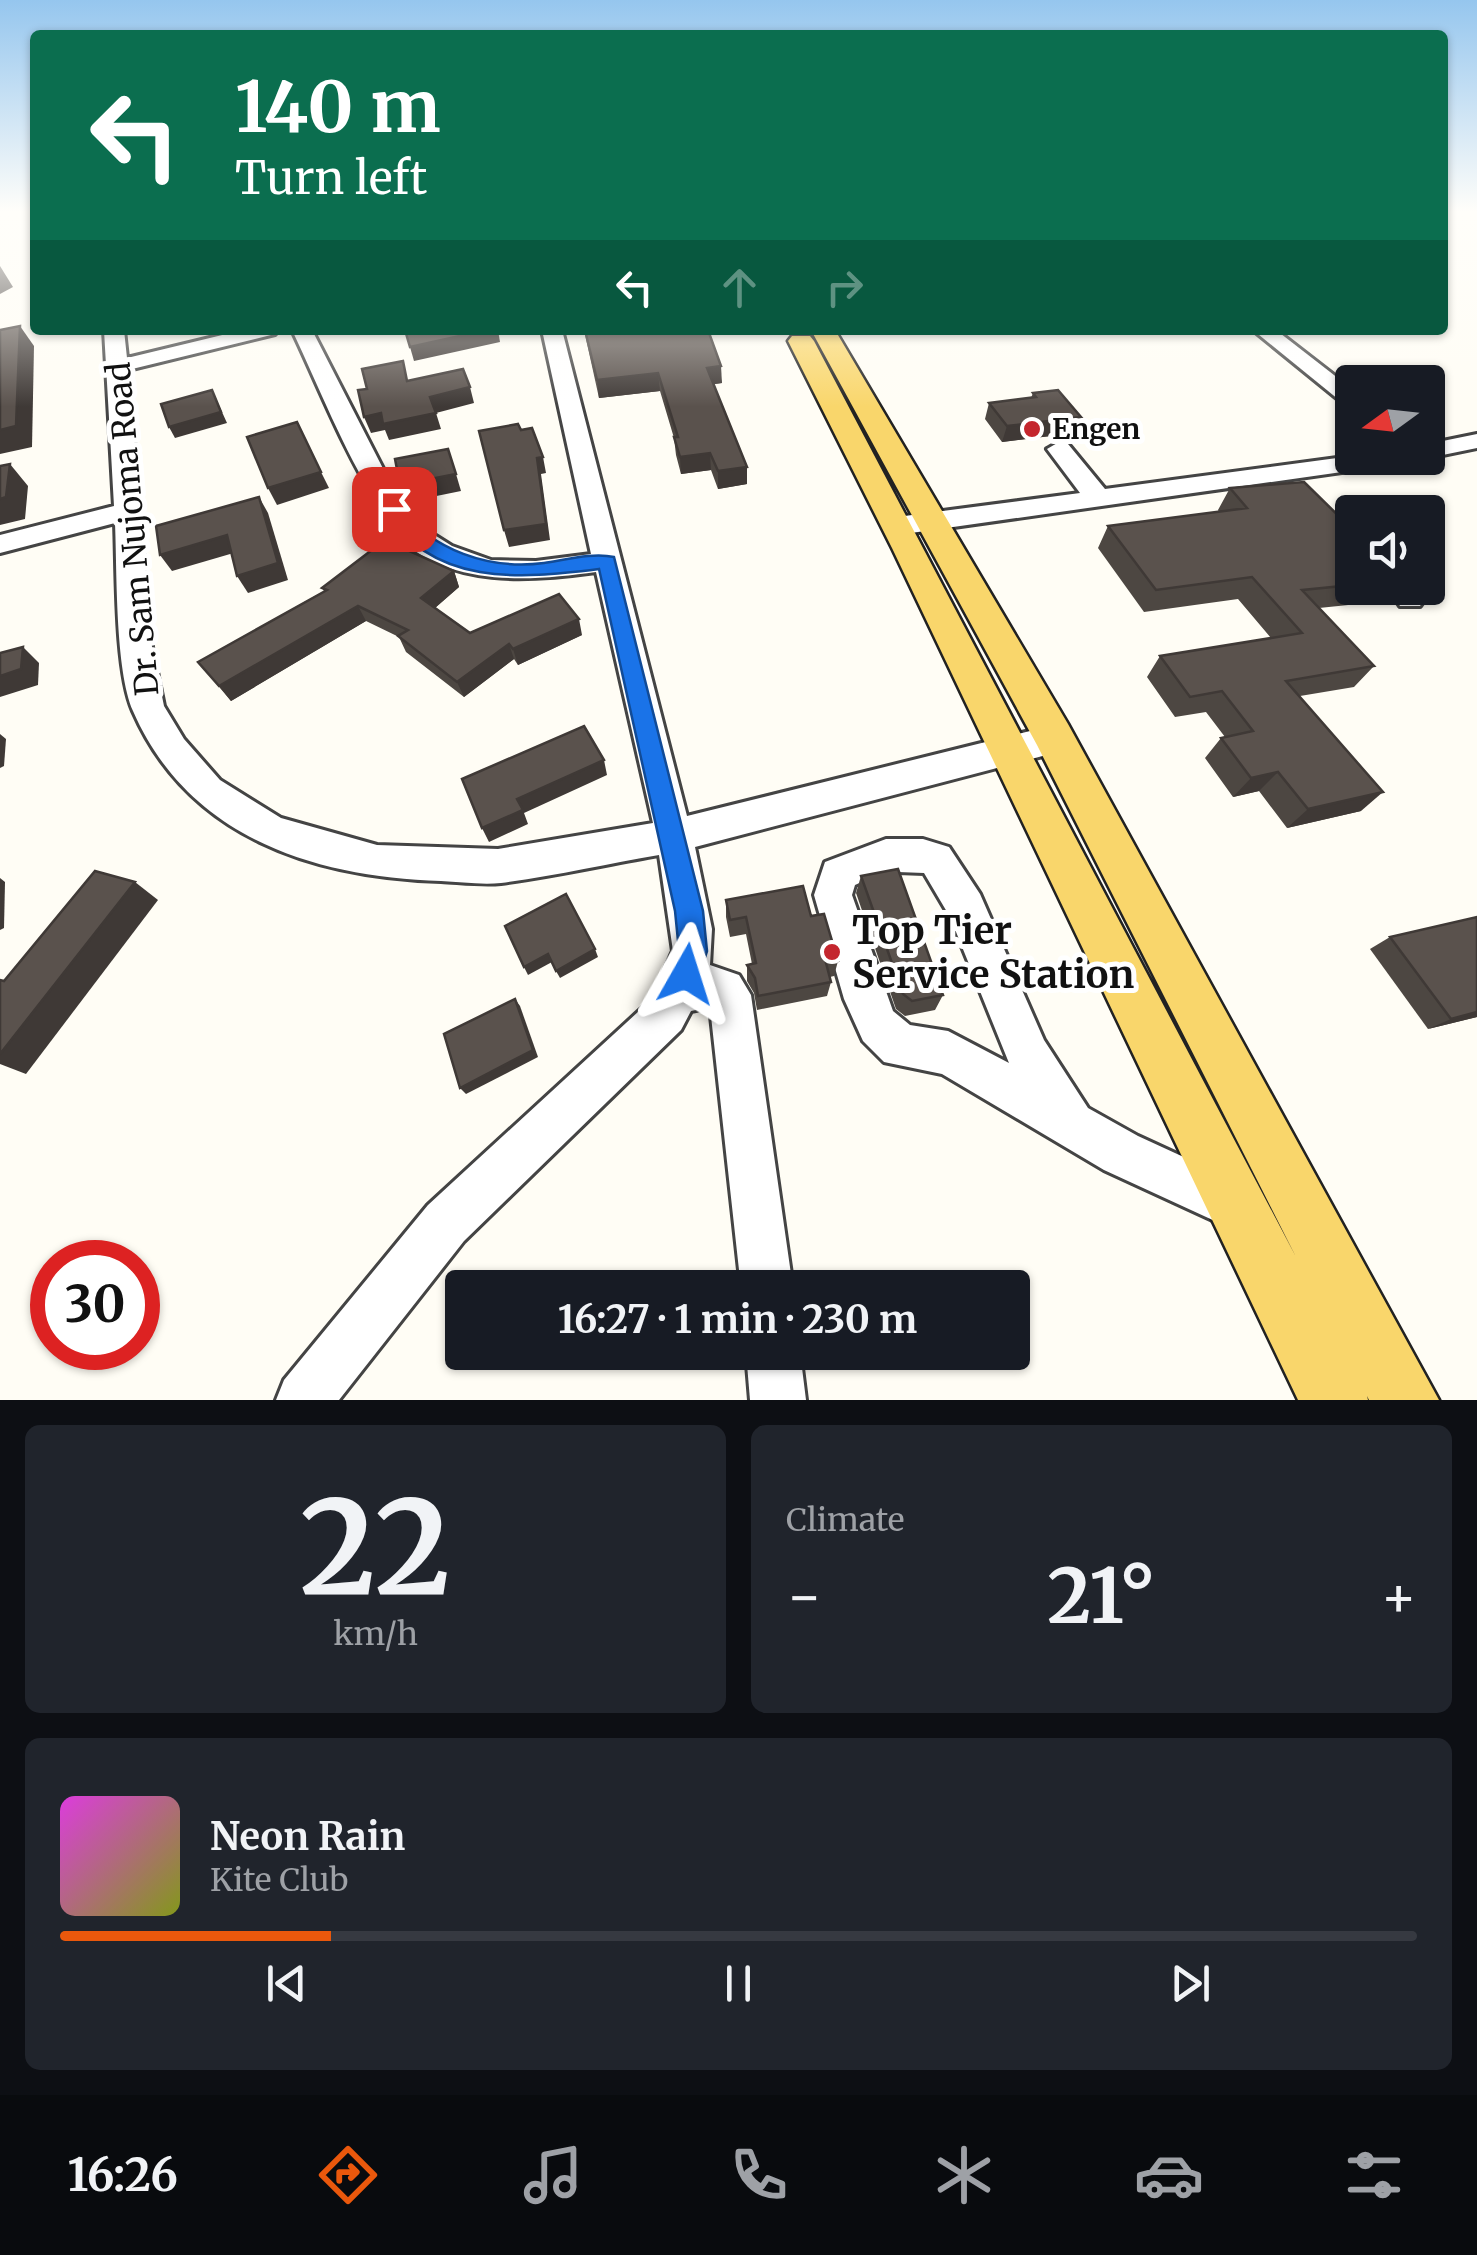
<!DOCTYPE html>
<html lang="en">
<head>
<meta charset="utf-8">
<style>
	:root { --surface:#171b24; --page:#20242c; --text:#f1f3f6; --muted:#9ea1a6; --line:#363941; --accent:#ea580c }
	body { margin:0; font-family:Merriweather,serif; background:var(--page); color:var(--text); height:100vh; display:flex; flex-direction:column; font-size:38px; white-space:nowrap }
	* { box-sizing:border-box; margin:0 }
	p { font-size:32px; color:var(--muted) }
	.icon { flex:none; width:55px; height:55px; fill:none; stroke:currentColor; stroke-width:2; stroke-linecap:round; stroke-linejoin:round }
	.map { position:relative; height:1400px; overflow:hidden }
	.side { display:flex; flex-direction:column; gap:25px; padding:25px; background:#0d0f14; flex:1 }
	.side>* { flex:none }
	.banner { position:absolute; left:30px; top:30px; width:1418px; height:305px; border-radius:10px; box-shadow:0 2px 8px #0004; background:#0b6e4f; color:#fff; overflow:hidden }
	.needle { width:65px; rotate:255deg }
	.fabs { position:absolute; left:1335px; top:365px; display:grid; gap:20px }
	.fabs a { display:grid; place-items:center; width:110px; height:110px; border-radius:10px; background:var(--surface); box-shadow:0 2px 8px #0004; font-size:50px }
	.speed { position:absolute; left:30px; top:1240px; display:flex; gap:20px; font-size:50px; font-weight:700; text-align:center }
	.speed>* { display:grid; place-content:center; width:130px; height:130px; border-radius:50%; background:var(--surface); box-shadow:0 2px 8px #0004; line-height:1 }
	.speed .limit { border:15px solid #d22; background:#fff; color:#111 }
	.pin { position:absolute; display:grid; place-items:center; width:85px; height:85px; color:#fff; margin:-42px; border-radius:20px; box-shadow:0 5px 15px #0006 }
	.me { position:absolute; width:110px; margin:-55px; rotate:6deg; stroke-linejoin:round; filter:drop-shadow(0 0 8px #0008) }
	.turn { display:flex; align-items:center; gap:35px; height:210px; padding:0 40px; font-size:45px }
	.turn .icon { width:130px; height:130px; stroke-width:2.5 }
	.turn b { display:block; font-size:70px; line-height:85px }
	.lanes { display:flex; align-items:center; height:95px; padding:0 40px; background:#0003; justify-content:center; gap:50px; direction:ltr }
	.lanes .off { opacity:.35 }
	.big { font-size:75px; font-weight:700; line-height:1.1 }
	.side .card { flex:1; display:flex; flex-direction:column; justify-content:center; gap:15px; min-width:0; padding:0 35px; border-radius:15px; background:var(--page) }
	.side .dial { align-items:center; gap:0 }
	.dial b { font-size:130px; line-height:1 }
	.song { display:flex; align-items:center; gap:30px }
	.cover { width:120px; height:120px; border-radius:15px; background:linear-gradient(135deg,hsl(300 70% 55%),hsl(70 70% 35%)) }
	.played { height:10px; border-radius:5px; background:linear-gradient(90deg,var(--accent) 20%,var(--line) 20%) }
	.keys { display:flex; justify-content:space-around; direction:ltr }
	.heat { display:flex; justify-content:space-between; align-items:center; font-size:55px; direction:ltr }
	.side .tiles { flex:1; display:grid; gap:25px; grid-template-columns:1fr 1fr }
	.card:last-child { grid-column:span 2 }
	.trip { position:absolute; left:445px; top:1270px; width:585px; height:100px; border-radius:10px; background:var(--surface); box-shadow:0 2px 8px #0004; font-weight:700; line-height:100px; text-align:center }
	.dock { display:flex; height:160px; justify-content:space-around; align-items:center; background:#090b0e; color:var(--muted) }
	.dock .icon { width:70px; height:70px }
	.dock .on { color:var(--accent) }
	.dock b { font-size:45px; color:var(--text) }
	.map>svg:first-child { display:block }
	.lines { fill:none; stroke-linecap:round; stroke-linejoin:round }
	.minor-casing { stroke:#444; stroke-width:6 }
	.major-casing { stroke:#222; stroke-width:5 }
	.minor { fill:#fff; fill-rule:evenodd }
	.major { fill:#f9d66b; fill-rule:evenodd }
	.wall { fill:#4d4742 }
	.shaded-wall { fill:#3f3936 }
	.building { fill:#5a524d; stroke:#3f3936; stroke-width:2.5 }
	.route { fill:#1a73e8; stroke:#114b97; stroke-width:2.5 }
	.poi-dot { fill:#c4262e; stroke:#fff; stroke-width:4 }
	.labels { text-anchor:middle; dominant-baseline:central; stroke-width:10; stroke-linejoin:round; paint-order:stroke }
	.far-poi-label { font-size:28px; font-weight:bold; fill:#111; stroke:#fff; text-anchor:start }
	.street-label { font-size:32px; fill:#111; stroke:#fff }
	.near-poi-label { font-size:38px; font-weight:bold; fill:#111; stroke:#fff; text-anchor:start }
</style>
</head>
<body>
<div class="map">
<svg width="1477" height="1400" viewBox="0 0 1477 1400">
	<rect width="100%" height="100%" fill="#fffdf5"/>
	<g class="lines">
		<defs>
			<g id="minor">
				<path d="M104,330h20l3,28 116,-28h35l-3,4 -147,36 24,277 12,59 20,33 36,41 61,38 96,27 121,4 155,-26 -57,-251c-65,9 -147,16 -199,-36 -8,-8 -14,-23 -20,-33 -34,-54 -58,-116 -85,-173h20l81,158 24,36 35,22 39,14 45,1 55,-7 -49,-224h20l125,486 367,-91 12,4 5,10 -5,10 -12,4 -359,94 17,82 -2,36 29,10 12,20 42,293h-52l-31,-281 -19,4 -10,19 -217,211 -125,159h-63l8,-20 144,-175 223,-205 22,-49 -14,-96c-52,9 -105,21 -158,28 -19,2 -41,-1 -60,-2 -128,-4 -253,-44 -308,-170 -18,-41 -16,-140 -18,-188l-115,30v-18l114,-29z"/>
				<polygon points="1253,330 1276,330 1352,389 1352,406 1344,404"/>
				<polygon points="1477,434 1477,448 1428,458 1425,458 1428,444"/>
				<polygon points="1059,442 1068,444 1105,489 1352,456 1403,458 1391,465 897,535 884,526 897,517 1080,493 1047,449"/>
				<polygon points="1388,588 1417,588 1425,599 1420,606 1400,606"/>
				<path d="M886,839h37l26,8 31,47 64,146 44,68 50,28 113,52 8,17 -8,17 -17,8 -17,-8 -113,-52 -162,-96 -58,-12 -21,-21 -19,-42 -30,-104 11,-33zM898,872l26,1 26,44 59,146 -61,-32 -38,-6 -17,-14 -41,-116 3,-10 20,-9z"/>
				<polygon points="746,1352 800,1352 806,1400 750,1400"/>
			</g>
			<polygon id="major" points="811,330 835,330 1068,724 1439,1400 1369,1400 1367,1396 1368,1400 1298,1400 892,548 788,341 792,336 810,336 814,341 1296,1257 1037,745"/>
		</defs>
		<use href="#minor" class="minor-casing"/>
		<use href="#major" class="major-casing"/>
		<use href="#minor" class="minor"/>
		<use href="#major" class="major"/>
	</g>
	<g class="wall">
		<polygon points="584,330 708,330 722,383 714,384 747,484 718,489 711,470 681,474 676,455 674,438 660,391 599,398"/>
		<polygon points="1033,393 1081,417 1075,433 1002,442 985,419 989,403 1031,398"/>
		<polygon points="1230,488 1352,529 1352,588 1399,588 1387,601 1319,608 1374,666 1354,687 1300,696 1361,811 1287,828 1259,791 1233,797 1205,758 1221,738 1225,737 1206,712 1175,717 1147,677 1160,656 1271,638 1238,599 1144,612 1098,548 1108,526 1219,512 1218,510"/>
		<polygon points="454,571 459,587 435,608 470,633 582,635 518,665 514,659 464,697 406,652 399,637 366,621 231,701 198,662 324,591 322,588"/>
		<polygon points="861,876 943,995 935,1010 905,1016 896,1009 856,893"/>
		<polygon points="726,900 811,916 838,961 834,976 830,977 831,982 827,996 757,1010 754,993 747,981 747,965 752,964 746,934 730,937 726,917"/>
		<polygon points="1477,917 1477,1017 1428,1029 1370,949 1390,937"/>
	</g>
	<g class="shaded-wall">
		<polygon points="0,266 13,287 0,294"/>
		<polygon points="20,326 34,346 32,447 0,454 0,430"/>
		<polygon points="487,330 498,330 500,342 414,361 410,347"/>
		<polygon points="721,366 722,383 708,385 707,368"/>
		<polygon points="658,373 660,391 599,398 597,380"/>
		<polygon points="470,387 474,403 436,413 441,429 389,440 385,430 371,433 364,417 381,413 430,397"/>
		<polygon points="212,390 227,423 175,438 169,427"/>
		<polygon points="1081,417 1075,433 1002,442 1007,426"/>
		<polygon points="710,453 711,470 681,474 680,457"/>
		<polygon points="543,457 546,473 541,474 550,540 509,547 504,530 537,458"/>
		<polygon points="10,464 28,486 25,519 0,525 0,499"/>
		<polygon points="747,467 747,484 718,489 718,471"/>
		<polygon points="321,472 329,488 277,505 268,488"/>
		<polygon points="456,474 461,491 407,502 400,485"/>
		<polygon points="259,497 268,513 288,580 248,593 237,576"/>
		<polygon points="227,535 237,552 172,571 160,555"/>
		<polygon points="454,571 459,587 428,614 421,598"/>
		<polygon points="358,606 366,621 231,701 219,686"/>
		<polygon points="579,619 582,635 518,665 513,649"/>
		<polygon points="509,644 514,659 464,697 457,682"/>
		<polygon points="23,647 39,663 38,685 0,697 0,676"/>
		<polygon points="0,734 6,739 4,766 0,768"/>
		<polygon points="604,760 607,775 524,813 528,824 489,842 482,828 517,799"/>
		<polygon points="1278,772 1259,791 1233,797 1251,778"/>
		<polygon points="1383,792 1361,811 1287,828 1308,809"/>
		<polygon points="0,878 5,882 4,928 0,930"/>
		<polygon points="135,882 158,900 26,1074 0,1064 0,1054"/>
		<polygon points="595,949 598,957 560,978 556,971"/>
		<polygon points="548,954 552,962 528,975 524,967"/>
		<polygon points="515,999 520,1006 538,1057 466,1094 460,1088"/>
		<polygon points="1477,1012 1477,1017 1428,1029 1451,1019"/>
	</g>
	<g class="building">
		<polygon points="20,326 16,426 0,430 0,330"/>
		<polygon points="405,330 487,330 410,347"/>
		<polygon points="585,330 708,330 721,366 707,368 747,467 718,471 710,453 680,457 674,437 678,437 658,373 597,380"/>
		<polygon points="403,361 407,381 463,369 470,387 430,397 436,413 383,424 381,413 364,417 358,390 367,389 362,369"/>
		<polygon points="212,390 221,412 169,427 161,404"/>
		<polygon points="1058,390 1081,417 1007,426 989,403 1036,397 1033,393"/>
		<polygon points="297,422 321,472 268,488 247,437"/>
		<polygon points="518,424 521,430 532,428 543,457 537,458 546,524 504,530 479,431"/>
		<polygon points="448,449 456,474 400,485 395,459"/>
		<polygon points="10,464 6,497 0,499 0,466"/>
		<polygon points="1304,482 1352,529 1352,585 1302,590 1374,666 1286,681 1383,792 1308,809 1278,772 1251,778 1221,738 1253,731 1222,691 1190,697 1160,656 1302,633 1252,577 1156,590 1108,526 1247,508 1230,488"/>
		<polygon points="259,497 278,563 237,576 227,535 160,555 156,526"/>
		<polygon points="385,540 454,571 421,598 470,633 559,594 579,619 513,649 509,644 457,682 398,636 408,630 358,606 219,686 198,662 327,590 322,588"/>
		<polygon points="23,647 21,669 0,676 0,653"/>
		<polygon points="584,726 604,760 517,799 523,810 482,828 462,779"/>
		<polygon points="898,869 943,995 912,1001 903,994 861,876"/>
		<polygon points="95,871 135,882 0,1054 0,980 4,981"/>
		<polygon points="803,886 811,916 824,914 838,961 826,963 831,982 758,996 755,978 747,965 756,963 746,917 730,920 726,900"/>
		<polygon points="566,894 595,949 556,971 548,954 524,967 505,926"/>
		<polygon points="1477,917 1477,1012 1451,1019 1390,937"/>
		<polygon points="515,999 533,1050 460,1088 444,1034"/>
	</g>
	<linearGradient id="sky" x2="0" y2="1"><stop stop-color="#95c6ee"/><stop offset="0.52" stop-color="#fffefa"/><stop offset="1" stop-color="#fffefa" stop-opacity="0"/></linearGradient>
	<rect width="1477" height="407" fill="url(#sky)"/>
	<path class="route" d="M394,503l6,2c30,46 91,65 144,58 21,-3 49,-11 70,-6l89,354 4,40 -11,34 -10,4 -10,-4 -5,-11 8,-23 -4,-40 -76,-342c-79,10 -167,18 -215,-60z"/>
	<g class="poi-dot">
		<circle cx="1032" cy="429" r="10"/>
		<circle cx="832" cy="952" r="10"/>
	</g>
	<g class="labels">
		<g class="far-poi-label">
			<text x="1052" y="429">Engen</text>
		</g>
		<g class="street-label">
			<text transform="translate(133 529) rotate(-95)">Dr. Sam Nujoma Road</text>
		</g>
		<g class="near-poi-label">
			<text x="852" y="930">Top Tier<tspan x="852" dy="44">Service Station</tspan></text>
		</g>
	</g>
</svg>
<div class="fabs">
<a><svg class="needle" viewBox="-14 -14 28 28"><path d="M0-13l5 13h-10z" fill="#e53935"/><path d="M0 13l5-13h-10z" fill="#9ea1a6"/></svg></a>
<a><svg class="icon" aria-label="sound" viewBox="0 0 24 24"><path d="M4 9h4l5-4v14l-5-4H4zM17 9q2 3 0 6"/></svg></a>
</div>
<div class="speed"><div class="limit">30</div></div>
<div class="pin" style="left:394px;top:509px;background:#d93025"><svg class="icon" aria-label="arrive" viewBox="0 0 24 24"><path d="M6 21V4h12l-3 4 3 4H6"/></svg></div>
<svg class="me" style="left:686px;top:974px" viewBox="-20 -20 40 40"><path d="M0-17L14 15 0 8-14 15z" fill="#1a73e8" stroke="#fff" stroke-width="4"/></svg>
<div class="trip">16:27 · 1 min · 230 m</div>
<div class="banner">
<div class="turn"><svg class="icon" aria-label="left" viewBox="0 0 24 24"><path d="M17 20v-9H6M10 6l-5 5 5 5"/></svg><div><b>140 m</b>Turn left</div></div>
<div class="lanes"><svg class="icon" aria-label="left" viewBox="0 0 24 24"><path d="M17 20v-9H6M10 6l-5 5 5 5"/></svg><svg class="icon off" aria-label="ahead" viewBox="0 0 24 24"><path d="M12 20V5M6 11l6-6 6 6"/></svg><svg class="icon off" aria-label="right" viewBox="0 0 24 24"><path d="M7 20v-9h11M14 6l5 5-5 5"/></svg></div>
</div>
</div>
<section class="side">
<div class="tiles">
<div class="card dial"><b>22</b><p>km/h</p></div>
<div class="card"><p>Climate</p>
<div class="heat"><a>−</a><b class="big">21°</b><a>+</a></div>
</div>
<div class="card">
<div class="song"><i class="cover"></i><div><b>Neon Rain</b><p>Kite Club</p></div></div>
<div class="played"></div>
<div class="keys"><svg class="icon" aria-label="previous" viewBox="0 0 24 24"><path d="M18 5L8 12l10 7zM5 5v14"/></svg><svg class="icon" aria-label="pause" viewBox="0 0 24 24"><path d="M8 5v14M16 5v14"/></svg><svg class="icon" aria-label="next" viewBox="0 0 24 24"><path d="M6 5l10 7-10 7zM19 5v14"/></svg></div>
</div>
</div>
</section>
<nav class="dock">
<b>16:26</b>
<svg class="icon on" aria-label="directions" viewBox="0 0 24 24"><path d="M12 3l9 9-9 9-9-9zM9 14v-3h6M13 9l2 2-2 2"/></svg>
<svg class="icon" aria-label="music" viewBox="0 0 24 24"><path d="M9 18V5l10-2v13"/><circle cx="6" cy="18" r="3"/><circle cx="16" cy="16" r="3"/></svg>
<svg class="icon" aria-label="phone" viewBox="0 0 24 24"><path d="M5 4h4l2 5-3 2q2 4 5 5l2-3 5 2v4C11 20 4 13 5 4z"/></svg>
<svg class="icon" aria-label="climate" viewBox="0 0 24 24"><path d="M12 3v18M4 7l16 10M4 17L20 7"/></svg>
<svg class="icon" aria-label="car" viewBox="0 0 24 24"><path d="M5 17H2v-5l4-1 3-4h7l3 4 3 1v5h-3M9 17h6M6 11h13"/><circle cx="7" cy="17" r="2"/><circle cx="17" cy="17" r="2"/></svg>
<svg class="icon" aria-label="filters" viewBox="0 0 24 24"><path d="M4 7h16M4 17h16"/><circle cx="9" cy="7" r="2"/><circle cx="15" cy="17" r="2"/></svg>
</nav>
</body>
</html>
